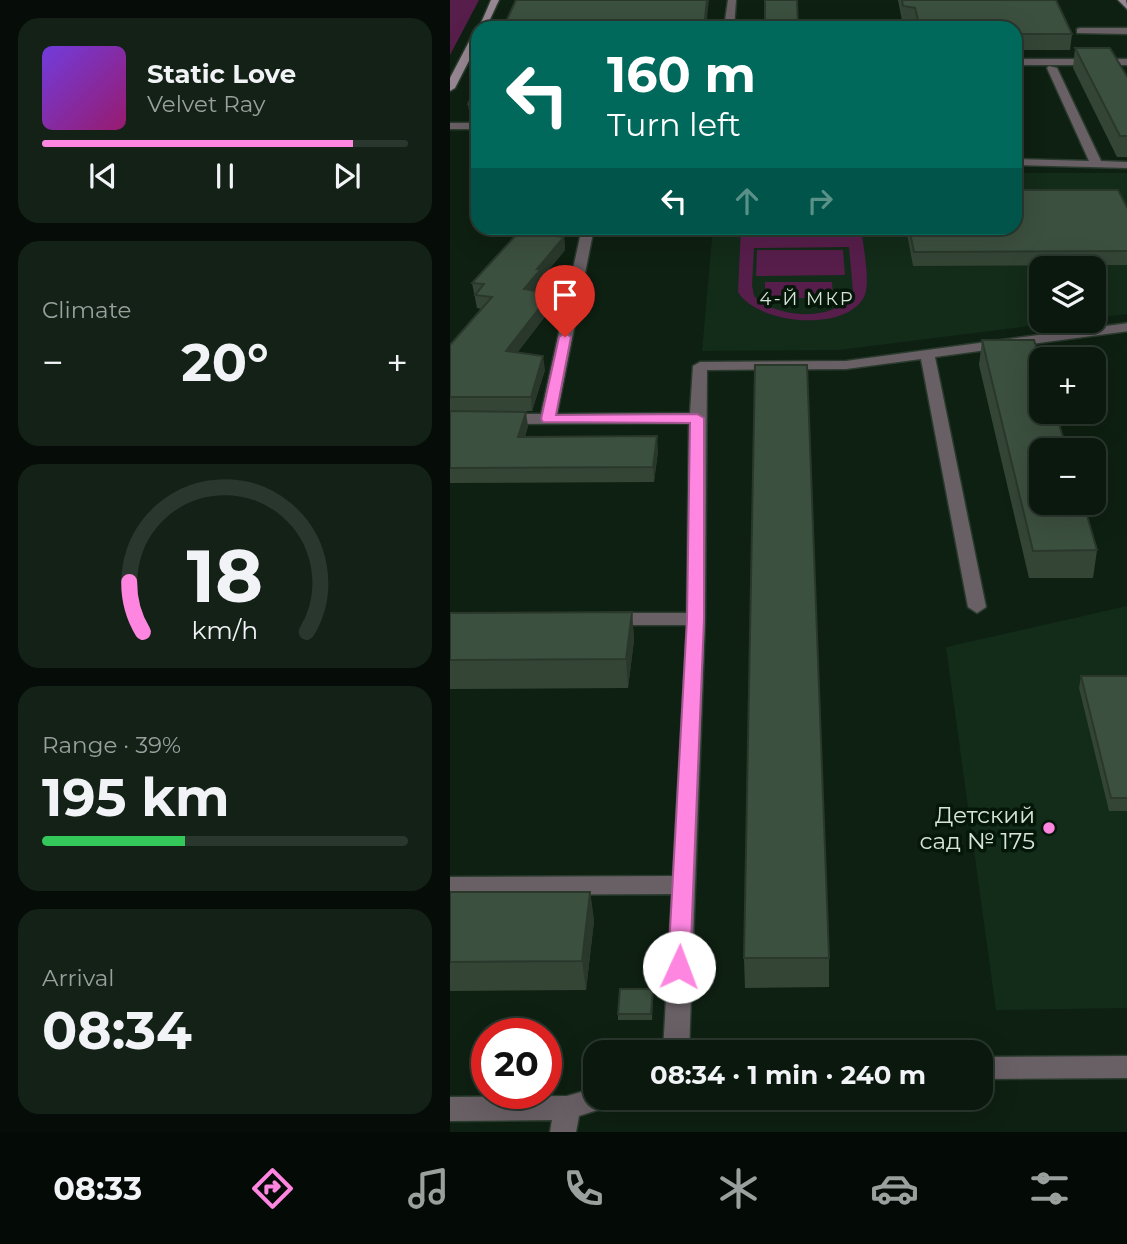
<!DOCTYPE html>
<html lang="en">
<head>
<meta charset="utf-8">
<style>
	:root { --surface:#0a180e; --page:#132117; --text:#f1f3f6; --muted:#99a09e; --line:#2a372e; --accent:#fe86e1 }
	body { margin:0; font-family:Montserrat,sans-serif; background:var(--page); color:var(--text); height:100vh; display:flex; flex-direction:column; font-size:26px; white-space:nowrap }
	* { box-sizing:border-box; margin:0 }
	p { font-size:23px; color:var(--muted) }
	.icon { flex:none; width:38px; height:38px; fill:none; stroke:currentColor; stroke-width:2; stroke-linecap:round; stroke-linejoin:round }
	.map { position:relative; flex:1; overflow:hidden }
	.sheet { display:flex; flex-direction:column; gap:18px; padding:18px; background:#060d08; width:450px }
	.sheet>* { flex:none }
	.hud { position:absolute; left:21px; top:21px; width:551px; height:214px; border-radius:21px; box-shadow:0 7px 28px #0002,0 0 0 2px var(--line); background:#00695c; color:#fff; overflow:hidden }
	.tools { position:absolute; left:579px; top:256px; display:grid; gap:14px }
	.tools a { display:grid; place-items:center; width:77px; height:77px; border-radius:14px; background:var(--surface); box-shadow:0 7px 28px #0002,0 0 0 2px var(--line); font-size:35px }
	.speed { position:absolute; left:21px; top:1018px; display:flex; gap:14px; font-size:35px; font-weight:700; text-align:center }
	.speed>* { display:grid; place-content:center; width:91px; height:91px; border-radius:50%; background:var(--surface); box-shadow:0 7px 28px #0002,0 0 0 2px var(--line); line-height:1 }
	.speed .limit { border:10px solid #d22; background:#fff; color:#111 }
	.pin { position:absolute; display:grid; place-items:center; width:60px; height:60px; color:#fff; margin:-72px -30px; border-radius:50% 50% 50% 0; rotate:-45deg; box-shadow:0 0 7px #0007 }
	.pin .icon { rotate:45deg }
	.me { position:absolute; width:77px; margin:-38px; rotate:2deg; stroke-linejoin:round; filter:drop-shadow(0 0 5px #0008) }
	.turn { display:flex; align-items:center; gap:24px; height:147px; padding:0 21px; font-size:32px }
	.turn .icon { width:91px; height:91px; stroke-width:2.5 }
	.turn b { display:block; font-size:49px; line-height:60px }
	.lanes { display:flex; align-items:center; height:66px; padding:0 21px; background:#0003; justify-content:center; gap:35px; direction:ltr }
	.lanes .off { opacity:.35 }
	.big { font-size:52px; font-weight:700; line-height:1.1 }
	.sheet .card { flex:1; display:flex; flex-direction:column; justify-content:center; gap:10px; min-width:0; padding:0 24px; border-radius:21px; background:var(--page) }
	.sheet .dial { align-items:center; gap:0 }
	.dial svg { height:182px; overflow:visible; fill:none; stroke:var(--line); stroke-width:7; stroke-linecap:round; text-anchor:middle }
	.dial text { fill:var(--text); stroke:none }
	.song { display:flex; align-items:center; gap:21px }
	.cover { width:84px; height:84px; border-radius:10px; background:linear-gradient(135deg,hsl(260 70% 55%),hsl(320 70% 35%)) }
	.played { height:7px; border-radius:4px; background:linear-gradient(90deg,var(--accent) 85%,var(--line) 85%) }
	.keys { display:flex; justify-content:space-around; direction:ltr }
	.heat { display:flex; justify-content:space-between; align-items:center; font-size:38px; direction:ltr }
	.charge { height:10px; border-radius:5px; background:linear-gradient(90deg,#34c759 39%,var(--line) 0) }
	.trip { position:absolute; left:133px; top:1040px; width:410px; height:70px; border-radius:21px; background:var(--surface); box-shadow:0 7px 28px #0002,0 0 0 2px var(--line); font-weight:700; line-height:70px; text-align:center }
	.tabs { display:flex; height:112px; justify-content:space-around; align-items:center; background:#040a06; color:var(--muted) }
	.tabs .icon { width:49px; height:49px }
	.tabs .active { color:var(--accent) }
	.tabs b { font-size:32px; color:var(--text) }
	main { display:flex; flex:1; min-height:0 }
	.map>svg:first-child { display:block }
	.built { fill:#132b19 }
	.green { fill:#571e4b; fill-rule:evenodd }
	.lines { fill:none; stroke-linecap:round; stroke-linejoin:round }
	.lane-casing { stroke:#2a3b2e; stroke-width:3 }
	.secondary-casing { stroke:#2a3b2e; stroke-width:3 }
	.lane { fill:#696066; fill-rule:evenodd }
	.secondary { fill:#978792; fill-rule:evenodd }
	.wall { fill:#344536 }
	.shaded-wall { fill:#2a382c }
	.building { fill:#3c503f; stroke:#2a382c; stroke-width:2 }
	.route { fill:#fe86e1; stroke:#a55792; stroke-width:2 }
	.poi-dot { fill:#fe86e1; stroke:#051709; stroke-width:2.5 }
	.labels { text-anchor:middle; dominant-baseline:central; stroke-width:7; stroke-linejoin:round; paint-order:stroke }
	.far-neighbourhood-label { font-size:18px; letter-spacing:2px; fill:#d8e4da; stroke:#051709 }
	.near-poi-label { font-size:23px; fill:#d8e4da; stroke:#051709; text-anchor:end }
</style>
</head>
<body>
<main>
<section class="sheet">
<div class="card">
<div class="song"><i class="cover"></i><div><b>Static Love</b><p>Velvet Ray</p></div></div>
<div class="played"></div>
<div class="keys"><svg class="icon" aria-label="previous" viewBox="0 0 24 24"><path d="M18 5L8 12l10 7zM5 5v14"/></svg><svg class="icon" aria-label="pause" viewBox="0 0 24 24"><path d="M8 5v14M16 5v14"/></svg><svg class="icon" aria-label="next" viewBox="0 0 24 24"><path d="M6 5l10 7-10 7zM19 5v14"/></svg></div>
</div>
<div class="card"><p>Climate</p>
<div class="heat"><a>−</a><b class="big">20°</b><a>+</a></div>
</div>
<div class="card dial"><svg viewBox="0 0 100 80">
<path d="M14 69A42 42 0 1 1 86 69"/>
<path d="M14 69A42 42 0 0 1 8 47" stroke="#fe86e1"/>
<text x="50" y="56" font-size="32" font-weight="700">18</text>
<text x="50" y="72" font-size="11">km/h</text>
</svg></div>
<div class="card"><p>Range · 39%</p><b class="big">195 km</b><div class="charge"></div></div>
<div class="card"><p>Arrival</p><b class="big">08:34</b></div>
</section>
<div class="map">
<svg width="678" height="1132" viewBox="0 0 678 1132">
	<rect width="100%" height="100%" fill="#0e2012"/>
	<g class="built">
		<polygon points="565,173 677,173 677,314 644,318 644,268 592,268 592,320 627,320 389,350 252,351 263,228 565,228"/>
		<polygon points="677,606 677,1008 546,1010 496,647"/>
	</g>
	<g class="green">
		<polygon points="0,0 29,0 0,55"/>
		<path d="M291,228h120c2,17 10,55 3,69 -19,36 -107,27 -126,-5zM399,247l4,44c-14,32 -77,28 -99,5l-2,-11 2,-37z"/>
		<polygon points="307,250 393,250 395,275 306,276"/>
		<polygon points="315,282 382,282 383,298 315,298"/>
	</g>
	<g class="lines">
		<defs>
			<g id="lane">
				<polygon points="278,0 286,0 284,28 274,28"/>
				<polygon points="630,28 678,28 678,34 627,33 627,29"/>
				<rect x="565" y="59" width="113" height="6"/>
				<polygon points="599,66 607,68 651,161 678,162 678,168 565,165 565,159 639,161 597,68"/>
				<rect x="0" y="123" width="28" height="6"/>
				<polygon points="132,228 144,228 107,414 240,413 243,366 250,362 396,361 678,323 678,331 485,357 536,607 527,613 518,607 471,359 396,369 257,370 255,619 239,1052 213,1052 222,894 0,895 0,877 223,876 237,625 161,625 152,619 161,613 237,613 239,423 56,424 48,419 56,414 91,414"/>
				<polygon points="678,1056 678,1078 530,1079 530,1057"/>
				<polygon points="145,1088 145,1097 167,1097 163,1105 129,1116 126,1132 100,1132 102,1120 0,1121 0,1097 117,1096"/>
			</g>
			<g id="secondary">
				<polygon points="41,0 49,0 36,28 28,30"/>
				<polygon points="668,0 676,0 678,10"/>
				<polygon points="28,31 28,43 5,88 0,91 0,78 23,34"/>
			</g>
		</defs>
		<use href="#lane" class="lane-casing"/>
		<use href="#secondary" class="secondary-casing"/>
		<use href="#lane" class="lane"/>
		<use href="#secondary" class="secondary"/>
	</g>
	<g class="wall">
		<polygon points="448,0 606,0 622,34 620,50 565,50 565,28 465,28 464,23 452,21"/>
		<polygon points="625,48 678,78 678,157 667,157 623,68"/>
		<polygon points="28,82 28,119 20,117 18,104"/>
		<polygon points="678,209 678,265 463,266 456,228 565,228"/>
		<polygon points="114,237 115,250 92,278 93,282 86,291 103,306 67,353 95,370 82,411 0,411 0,345 31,309 27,308 22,283"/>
		<polygon points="532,340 647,550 643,578 579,578 529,365"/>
		<polygon points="0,411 78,426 75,437 208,451 204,482 0,483"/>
		<polygon points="182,612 184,640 178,688 0,689 0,613"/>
		<polygon points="631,676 678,676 678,811 659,811 629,688"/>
		<polygon points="0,892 140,892 144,921 136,990 0,991"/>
		<polygon points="294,958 379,958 379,987 295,988"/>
		<polygon points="203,996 202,1020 168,1020 168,1014"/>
	</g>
	<g class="shaded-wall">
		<polygon points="257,0 259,0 256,28 254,28"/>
		<polygon points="114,237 115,250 92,278 93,282 76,303 74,289 87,269"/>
		<polygon points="101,293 103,306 58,365 56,351"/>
		<polygon points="93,356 95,370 82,411 81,397"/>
		<polygon points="76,412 78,426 70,451 68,437"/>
		<polygon points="207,436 208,451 204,482 203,467"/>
		<polygon points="182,612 184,640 178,688 176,659"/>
		<polygon points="140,892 144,921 136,990 132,961"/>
	</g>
	<g class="building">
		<polygon points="66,0 257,0 254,28 53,28"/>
		<polygon points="315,0 347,0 348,28 315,28"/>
		<polygon points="452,0 606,0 622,34 565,34 565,28 470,28 465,8 453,6"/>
		<polygon points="625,48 660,48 678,78 678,136 670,136"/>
		<polygon points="28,82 28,106 18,104"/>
		<polygon points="565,190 668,190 678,209 678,251 464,252 459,228 565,228"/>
		<polygon points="69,232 114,237 87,269 91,269 74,289 101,293 56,351 93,356 81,397 0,397 0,345 42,297 25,295 34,284 22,283"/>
		<polygon points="532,340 584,340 592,366 592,411 605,411 617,450 592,450 592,502 633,502 647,550 583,551"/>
		<polygon points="305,365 357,365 379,958 294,958"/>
		<polygon points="0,411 76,412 68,437 207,436 203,467 0,468"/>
		<polygon points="182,612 176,659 0,660 0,613"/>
		<polygon points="631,676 678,676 678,798 661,798"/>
		<polygon points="0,892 140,892 132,961 0,962"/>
		<polygon points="170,989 203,989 201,1014 168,1014"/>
	</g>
	<polygon class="route" points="115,333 121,337 106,415 247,414 254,418 254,619 240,967 237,973 229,976 221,973 218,967 237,619 240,423 93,422 91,419 109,337"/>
	<circle class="poi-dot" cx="599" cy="828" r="7"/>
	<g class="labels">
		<g class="far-neighbourhood-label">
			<text x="357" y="299">4-Й МКР</text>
		</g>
		<g class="near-poi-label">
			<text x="585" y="815">Детский<tspan x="585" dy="26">сад № 175</tspan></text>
		</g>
	</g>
</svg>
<div class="tools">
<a><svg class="icon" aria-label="layers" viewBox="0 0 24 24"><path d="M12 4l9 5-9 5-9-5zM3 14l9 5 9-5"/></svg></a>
<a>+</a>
<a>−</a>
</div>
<div class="speed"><div class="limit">20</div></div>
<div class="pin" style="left:115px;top:337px;background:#d93025"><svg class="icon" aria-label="arrive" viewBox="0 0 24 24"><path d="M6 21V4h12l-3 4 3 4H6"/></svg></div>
<svg class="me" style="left:229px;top:967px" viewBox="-20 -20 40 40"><circle r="19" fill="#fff"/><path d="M0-13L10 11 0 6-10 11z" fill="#fe86e1"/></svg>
<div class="trip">08:34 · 1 min · 240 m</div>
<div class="hud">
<div class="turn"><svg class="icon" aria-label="left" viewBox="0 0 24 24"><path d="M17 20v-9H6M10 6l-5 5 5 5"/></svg><div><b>160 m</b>Turn left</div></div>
<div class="lanes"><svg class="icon" aria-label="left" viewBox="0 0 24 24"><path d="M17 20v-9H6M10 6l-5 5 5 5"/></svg><svg class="icon off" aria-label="ahead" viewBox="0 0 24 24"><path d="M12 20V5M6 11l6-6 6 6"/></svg><svg class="icon off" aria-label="right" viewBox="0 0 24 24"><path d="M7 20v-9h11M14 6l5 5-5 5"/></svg></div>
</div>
</div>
</main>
<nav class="tabs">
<b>08:33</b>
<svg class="icon active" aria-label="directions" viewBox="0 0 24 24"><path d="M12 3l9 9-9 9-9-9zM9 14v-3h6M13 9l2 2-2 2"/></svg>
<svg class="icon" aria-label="music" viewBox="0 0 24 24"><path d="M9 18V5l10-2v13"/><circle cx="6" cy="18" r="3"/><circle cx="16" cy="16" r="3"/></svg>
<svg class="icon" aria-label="phone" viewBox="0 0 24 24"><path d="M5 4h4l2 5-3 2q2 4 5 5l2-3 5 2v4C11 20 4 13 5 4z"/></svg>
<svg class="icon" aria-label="climate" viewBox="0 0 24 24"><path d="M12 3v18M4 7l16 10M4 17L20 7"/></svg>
<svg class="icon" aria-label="car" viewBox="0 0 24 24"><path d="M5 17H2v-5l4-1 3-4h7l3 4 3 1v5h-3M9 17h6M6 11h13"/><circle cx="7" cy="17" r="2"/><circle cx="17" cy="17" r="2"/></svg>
<svg class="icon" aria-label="filters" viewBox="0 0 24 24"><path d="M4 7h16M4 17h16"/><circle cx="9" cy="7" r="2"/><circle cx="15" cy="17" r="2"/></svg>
</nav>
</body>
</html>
